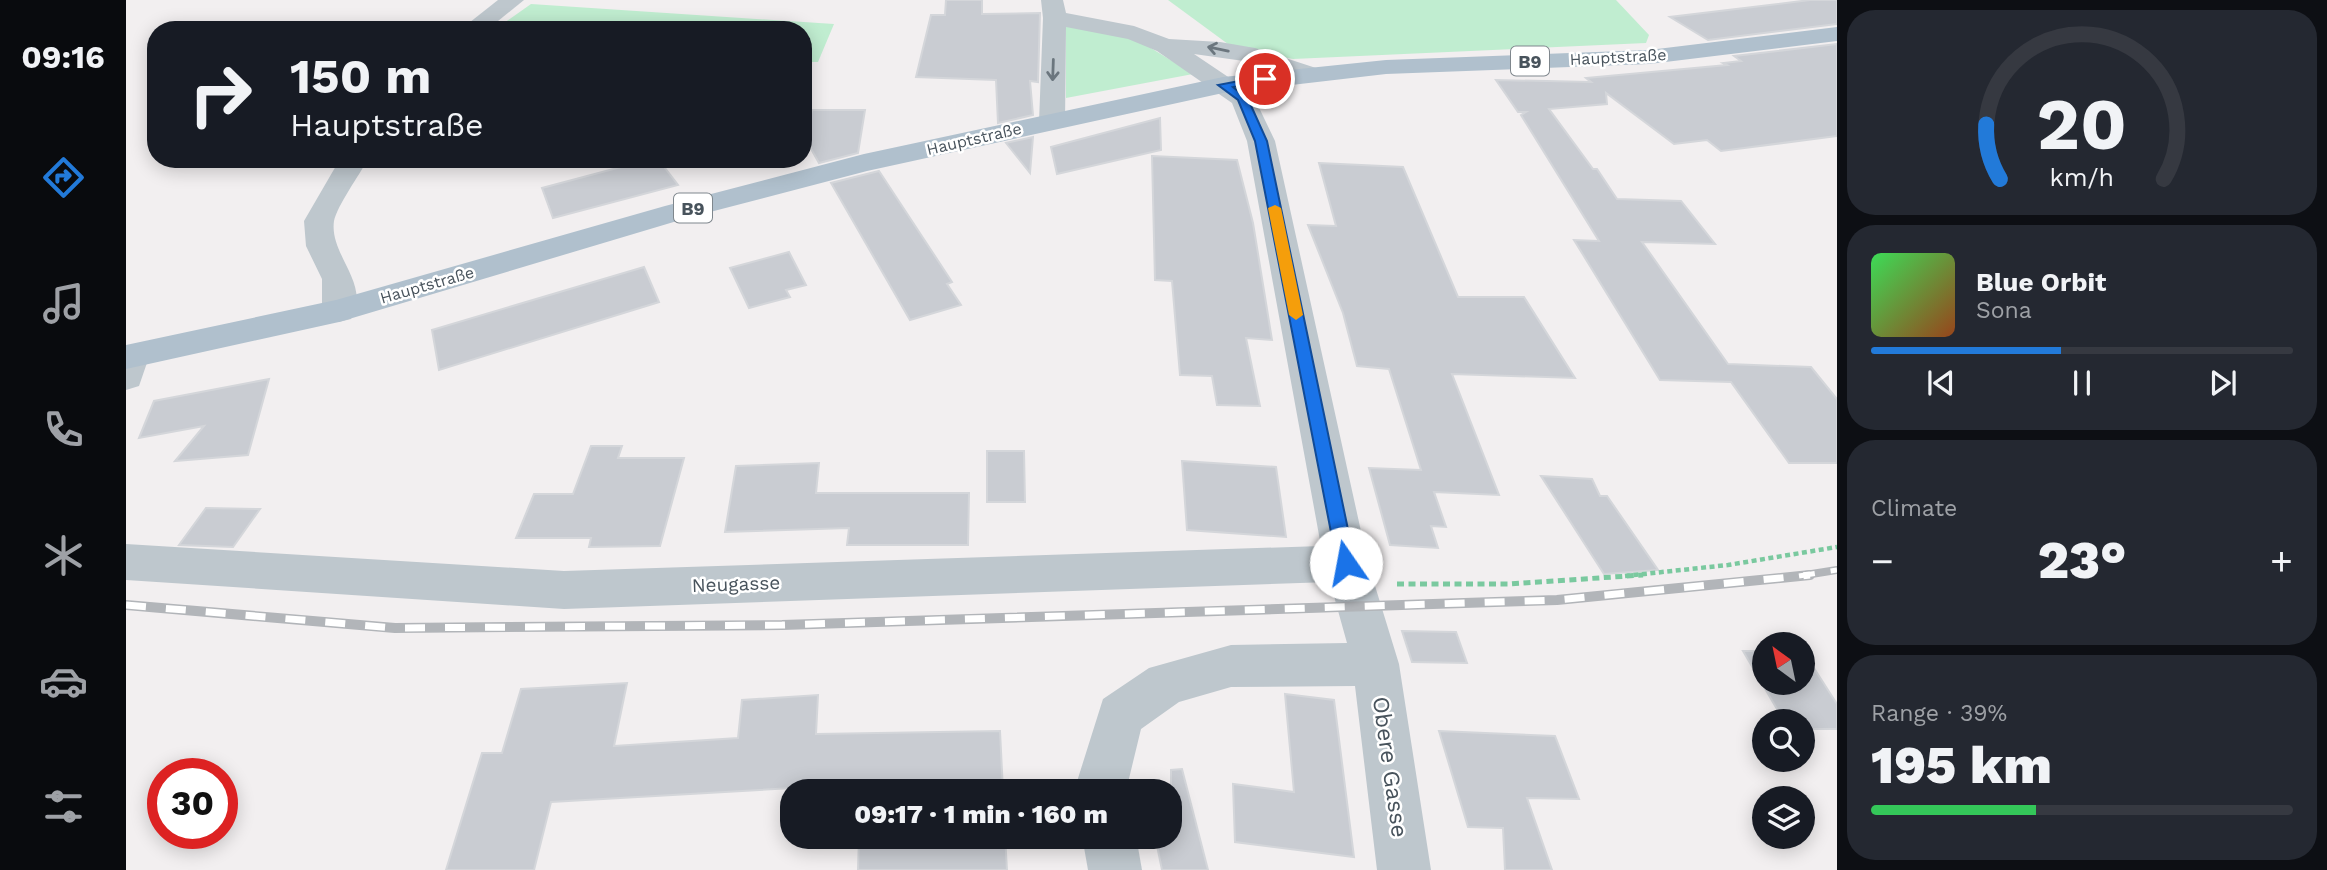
<!DOCTYPE html>
<html lang="en">
<head>
<meta charset="utf-8">
<style>
	:root { --surface:#171b24; --page:#242831; --text:#f1f3f6; --muted:#9ea1a6; --line:#363941; --accent:#227ad9 }
	body { margin:0; font-family:"Work Sans",sans-serif; background:var(--page); color:var(--text); height:100vh; display:flex; flex-direction:column; font-size:26px; white-space:nowrap }
	* { box-sizing:border-box; margin:0 }
	p { font-size:23px; color:var(--muted) }
	.icon { flex:none; width:38px; height:38px; fill:none; stroke:currentColor; stroke-width:2; stroke-linecap:round; stroke-linejoin:round }
	.map { position:relative; flex:1; overflow:hidden }
	.drawer { display:flex; flex-direction:column; gap:10px; padding:10px; background:#0d0f14; width:490px }
	.drawer>* { flex:none }
	.top-card { position:absolute; left:21px; top:21px; width:665px; height:147px; border-radius:28px; box-shadow:0 4px 18px #0003; background:#171b24; color:var(--text); overflow:hidden }
	.needle { width:46px; rotate:327deg }
	.controls { position:absolute; left:1626px; top:632px; display:grid; gap:14px }
	.controls a { display:grid; place-items:center; width:63px; height:63px; border-radius:50%; background:var(--surface); box-shadow:0 4px 18px #0003; font-size:35px }
	.speed { position:absolute; left:21px; top:758px; display:flex; gap:14px; font-size:35px; font-weight:700; text-align:center }
	.speed>* { display:grid; place-content:center; width:91px; height:91px; border-radius:50%; background:var(--surface); box-shadow:0 4px 18px #0003; line-height:1 }
	.speed .limit { border:10px solid #d22; background:#fff; color:#111 }
	.pin { position:absolute; display:grid; place-items:center; width:60px; height:60px; color:#fff; margin:-30px; border:4px solid #fff; border-radius:50%; box-shadow:0 2px 7px #0007 }
	.me { position:absolute; width:77px; margin:-38px; rotate:348deg; stroke-linejoin:round; filter:drop-shadow(0 0 5px #0008) }
	.turn { display:flex; align-items:center; gap:24px; height:147px; padding:0 28px; font-size:32px }
	.turn .icon { width:91px; height:91px; stroke-width:2.5 }
	.turn b { display:block; font-size:49px; line-height:60px }
	.big { font-size:52px; font-weight:800; line-height:1.1 }
	.drawer .tile { flex:1; display:flex; flex-direction:column; justify-content:center; gap:10px; min-width:0; padding:0 24px; border-radius:28px; background:var(--page) }
	.drawer .dial { align-items:center; gap:0 }
	.dial svg { height:182px; overflow:visible; fill:none; stroke:var(--line); stroke-width:7; stroke-linecap:round; text-anchor:middle }
	.dial text { fill:var(--text); stroke:none }
	.song { display:flex; align-items:center; gap:21px }
	.cover { width:84px; height:84px; border-radius:10px; background:linear-gradient(135deg,hsl(130 70% 55%),hsl(20 70% 35%)) }
	.played { height:7px; border-radius:4px; background:linear-gradient(90deg,var(--accent) 45%,var(--line) 45%) }
	.keys { display:flex; justify-content:space-around; direction:ltr }
	.heat { display:flex; justify-content:space-between; align-items:center; font-size:38px; direction:ltr }
	.charge { height:10px; border-radius:5px; background:linear-gradient(90deg,#34c759 39%,var(--line) 0) }
	.trip { position:absolute; left:654px; top:779px; width:402px; height:70px; border-radius:28px; background:var(--surface); box-shadow:0 4px 18px #0003; font-weight:800; line-height:70px; text-align:center }
	main { display:flex; flex:1; min-height:0 }
	.tab-bar { display:flex; flex-direction:column; width:126px; justify-content:space-around; align-items:center; background:#090b0e; color:var(--muted) }
	.tab-bar .icon { width:49px; height:49px }
	.tab-bar .active { color:var(--accent) }
	.tab-bar b { font-size:32px; color:var(--text) }
	.map>svg:first-child { display:block }
	.green { fill:#c0edd0 }
	.building { fill:#c9ccd2; stroke:#d4d6da; stroke-width:2 }
	.lines { fill:none; stroke-linecap:round; stroke-linejoin:round }
	.path-far1 { stroke:#7ac99f; stroke-width:4.5; stroke-dasharray:5 3.5; stroke-linecap:butt }
	.path { stroke:#7ac99f; stroke-width:5; stroke-dasharray:7 4.5; stroke-linecap:butt }
	.minor { fill:#bec7cd; fill-rule:evenodd }
	.major { fill:#b0c0cd; fill-rule:evenodd }
	.rail-far1-casing { stroke:#b2b5b9; stroke-width:8 }
	.rail-casing { stroke:#b2b5b9; stroke-width:10 }
	.rail-far1 { stroke:#fff; stroke-width:5; stroke-dasharray:16; stroke-linecap:butt }
	.rail { stroke:#fff; stroke-width:7; stroke-dasharray:20; stroke-linecap:butt }
	.oneway { stroke:#6b767e }
	.route { fill:#1a73e8; stroke:#114b97; stroke-width:2 }
	.slow { fill:#f59e0b }
	.labels { text-anchor:middle; dominant-baseline:central; stroke-width:5; stroke-linejoin:round; paint-order:stroke }
	.far-street-label { font-size:16px; fill:#48535c; stroke:#fff }
	.shield { fill:#fff; stroke:#7f878d; stroke-width:2 }
	.shield-label { font-size:18px; font-weight:bold; fill:#48535c }
	.street-label { font-size:19px; fill:#48535c; stroke:#fff }
	.near-street-label { font-size:23px; fill:#48535c; stroke:#fff }
</style>
</head>
<body>
<main>
<nav class="tab-bar">
<b>09:16</b>
<svg class="icon active" aria-label="directions" viewBox="0 0 24 24"><path d="M12 3l9 9-9 9-9-9zM9 14v-3h6M13 9l2 2-2 2"/></svg>
<svg class="icon" aria-label="music" viewBox="0 0 24 24"><path d="M9 18V5l10-2v13"/><circle cx="6" cy="18" r="3"/><circle cx="16" cy="16" r="3"/></svg>
<svg class="icon" aria-label="phone" viewBox="0 0 24 24"><path d="M5 4h4l2 5-3 2q2 4 5 5l2-3 5 2v4C11 20 4 13 5 4z"/></svg>
<svg class="icon" aria-label="climate" viewBox="0 0 24 24"><path d="M12 3v18M4 7l16 10M4 17L20 7"/></svg>
<svg class="icon" aria-label="car" viewBox="0 0 24 24"><path d="M5 17H2v-5l4-1 3-4h7l3 4 3 1v5h-3M9 17h6M6 11h13"/><circle cx="7" cy="17" r="2"/><circle cx="17" cy="17" r="2"/></svg>
<svg class="icon" aria-label="filters" viewBox="0 0 24 24"><path d="M4 7h16M4 17h16"/><circle cx="9" cy="7" r="2"/><circle cx="15" cy="17" r="2"/></svg>
</nav>
<div class="map">
<svg width="1711" height="870" viewBox="0 0 1711 870">
	<rect width="100%" height="100%" fill="#f2eff0"/>
	<g class="green">
		<polygon points="1042,0 1490,0 1523,35 1520,43 1167,59 1106,47"/>
		<polygon points="405,4 708,24 692,62 677,62 677,30 368,30"/>
		<polygon points="940,25 999,32 1067,74 940,98"/>
	</g>
	<g class="building">
		<polygon points="820,0 856,0 856,14 914,13 912,82 904,81 907,115 872,123 870,80 790,77 805,15 819,15"/>
		<polygon points="1684,0 1711,0 1711,24 1582,40 1544,17"/>
		<polygon points="1711,44 1711,136 1595,151 1581,140 1548,144 1480,93 1481,104 1423,109 1467,169 1471,169 1491,199 1555,201 1589,244 1516,242 1602,364 1685,367 1711,399 1711,463 1663,463 1605,382 1534,380 1448,240 1473,241 1395,115 1400,112 1392,112 1370,80 1465,82 1460,78 1601,65 1597,63 1615,61 1608,56"/>
		<polygon points="686,110 739,110 732,153 693,163 679,138"/>
		<polygon points="1034,118 1035,150 931,174 925,147"/>
		<polygon points="907,137 904,173 880,143"/>
		<polygon points="1026,156 1111,160 1127,223 1146,340 1120,338 1134,406 1091,405 1086,376 1054,375 1046,281 1029,280"/>
		<polygon points="525,159 532,159 552,185 427,218 416,188"/>
		<polygon points="1193,163 1277,167 1332,297 1398,297 1449,378 1326,374 1373,495 1308,492 1320,527 1305,526 1312,548 1264,545 1243,468 1295,470 1263,369 1231,366 1217,313 1182,225 1210,226"/>
		<polygon points="753,171 826,282 821,284 835,305 784,320 705,183"/>
		<polygon points="663,252 680,285 660,290 664,297 623,308 604,268"/>
		<polygon points="518,267 533,302 313,370 306,330"/>
		<polygon points="143,379 122,455 49,461 78,426 13,438 28,401"/>
		<polygon points="465,446 496,446 492,458 558,458 534,546 463,547 465,538 390,538 408,494 447,494"/>
		<polygon points="861,451 898,451 899,502 861,502"/>
		<polygon points="1056,461 1150,467 1160,537 1061,530"/>
		<polygon points="693,463 690,493 843,493 842,545 721,545 723,528 599,532 610,466"/>
		<polygon points="1415,476 1466,479 1474,496 1481,496 1532,570 1478,574"/>
		<polygon points="80,508 134,509 107,547 53,545"/>
		<polygon points="1276,631 1330,632 1341,663 1286,662"/>
		<polygon points="1617,651 1638,651 1638,682 1676,682 1677,651 1711,704 1711,729 1676,729 1676,721 1658,721"/>
		<polygon points="501,683 488,746 612,738 616,700 692,695 690,734 874,731 877,791 735,791 735,784 425,802 408,870 320,870 356,753 376,753 395,689"/>
		<polygon points="1159,694 1208,700 1228,857 1109,842 1107,784 1168,792"/>
		<polygon points="1313,731 1429,736 1453,799 1401,798 1426,870 1379,870 1377,828 1342,827"/>
		<polygon points="1056,769 1082,870 1036,870 1029,836 1045,836 1045,770"/>
		<polygon points="733,836 879,836 881,870 732,870"/>
	</g>
	<g class="lines">
		<polyline class="path-far1" points="1499,576 1602,565 1711,547"/>
		<polyline class="path" points="1271,584 1382,584 1517,575"/>
		<g class="minor">
			<polygon points="372,0 398,0 361,30 334,30"/>
			<polygon points="915,0 937,0 940,13 1008,26 1043,39 1094,42 1129,48 1190,68 1194,73 1190,78 1181,81 1125,62 1068,54 1126,93 1149,141 1242,563 1273,664 1305,870 1251,870 1229,686 1105,687 1053,702 1015,729 1000,791 948,791 977,699 1023,668 1105,645 1221,643 1204,582 438,609 0,580 0,544 438,571 1195,546 1121,141 1106,103 1031,51 1002,39 940,27 939,122 936,128 916,128 913,122 917,18"/>
			<path d="M214,159h28c-8,15 -31,47 -34,62 -5,34 38,64 17,98l-12,3 -12,-3 -5,-8v-32l-16,-33 -2,-25z"/>
			<polygon points="5,345 18,348 23,357 13,386 0,390 0,346"/>
			<polygon points="956,836 1010,836 1016,870 962,870"/>
		</g>
		<polygon class="major" points="1711,27 1711,41 1523,64 1260,74 1097,93 741,171 561,218 213,322 0,369 0,345 210,300 539,206 738,154 1097,77 1260,60 1523,50"/>
		<defs>
			<polyline id="rail-far1" points="1673,576 1711,570"/>
			<polyline id="rail" points="0,605 269,628 656,625 1431,600 1684,575"/>
		</defs>
		<use href="#rail-far1" class="rail-far1-casing"/>
		<use href="#rail" class="rail-casing"/>
		<use href="#rail-far1" class="rail-far1"/>
		<use href="#rail" class="rail"/>
	</g>
	<defs><path id="oneway-shaft" d="M-6 0H5M1.5-3L5.5 0L1.5 3" fill="none" stroke-width="1.6" stroke-linecap="round" stroke-linejoin="round" transform="scale(1.75)"/></defs>
	<g class="oneway">
		<use href="#oneway-shaft" transform="translate(1092 49) rotate(-168)"/>
		<use href="#oneway-shaft" transform="translate(927 70) rotate(92)"/>
	</g>
	<polygon class="route" points="1139,76 1144,79 1142,81 1107,87 1122,99 1141,141 1229,563 1220,570 1211,563 1129,141 1112,100 1092,85"/>
	<polygon class="slow" points="1149,205 1155,208 1177,315 1170,320 1163,315 1142,208"/>
	<g class="labels">
		<g class="far-street-label">
			<text transform="translate(1492 57) rotate(-3)">Hauptstraße</text>
			<text transform="translate(848 139) rotate(-13)">Hauptstraße</text>
			<text transform="translate(301 285) rotate(-16)">Hauptstraße</text>
		</g>
		<g class="shield">
			<rect x="1385" y="46.5" width="38" height="29" rx="5"/>
			<rect x="548" y="193.5" width="38" height="29" rx="5"/>
		</g>
		<g class="shield-label">
			<text x="1404" y="61">B9</text>
			<text x="567" y="208">B9</text>
		</g>
		<g class="street-label">
			<text transform="translate(610 584) rotate(-2)">Neugasse</text>
		</g>
		<g class="near-street-label">
			<text transform="translate(1264 767) rotate(82)">Obere Gasse</text>
		</g>
	</g>
</svg>
<div class="controls">
<a><svg class="needle" viewBox="-14 -14 28 28"><path d="M0-13l5 13h-10z" fill="#e53935"/><path d="M0 13l5-13h-10z" fill="#9ea1a6"/></svg></a>
<a><svg class="icon" aria-label="search" viewBox="0 0 24 24"><circle cx="10" cy="10" r="6"/><path d="M15 15l6 6"/></svg></a>
<a><svg class="icon" aria-label="layers" viewBox="0 0 24 24"><path d="M12 4l9 5-9 5-9-5zM3 14l9 5 9-5"/></svg></a>
</div>
<div class="speed"><div class="limit">30</div></div>
<div class="pin" style="left:1139px;top:79px;background:#d93025"><svg class="icon" aria-label="arrive" viewBox="0 0 24 24"><path d="M6 21V4h12l-3 4 3 4H6"/></svg></div>
<svg class="me" style="left:1220px;top:563px" viewBox="-20 -20 40 40"><circle r="19" fill="#fff"/><path d="M0-13L10 11 0 6-10 11z" fill="#1a73e8"/></svg>
<div class="trip">09:17 · 1 min · 160 m</div>
<div class="top-card">
<div class="turn"><svg class="icon" aria-label="right" viewBox="0 0 24 24"><path d="M7 20v-9h11M14 6l5 5-5 5"/></svg><div><b>150 m</b>Hauptstraße</div></div>
</div>
</div>
<section class="drawer">
<div class="tile dial"><svg viewBox="0 0 100 80">
<path d="M14 69A42 42 0 1 1 86 69"/>
<path d="M14 69A42 42 0 0 1 8 45" stroke="#227ad9"/>
<text x="50" y="56" font-size="32" font-weight="700">20</text>
<text x="50" y="72" font-size="11">km/h</text>
</svg></div>
<div class="tile">
<div class="song"><i class="cover"></i><div><b>Blue Orbit</b><p>Sona</p></div></div>
<div class="played"></div>
<div class="keys"><svg class="icon" aria-label="previous" viewBox="0 0 24 24"><path d="M18 5L8 12l10 7zM5 5v14"/></svg><svg class="icon" aria-label="pause" viewBox="0 0 24 24"><path d="M8 5v14M16 5v14"/></svg><svg class="icon" aria-label="next" viewBox="0 0 24 24"><path d="M6 5l10 7-10 7zM19 5v14"/></svg></div>
</div>
<div class="tile"><p>Climate</p>
<div class="heat"><a>−</a><b class="big">23°</b><a>+</a></div>
</div>
<div class="tile"><p>Range · 39%</p><b class="big">195 km</b><div class="charge"></div></div>
</section>
</main>
</body>
</html>
